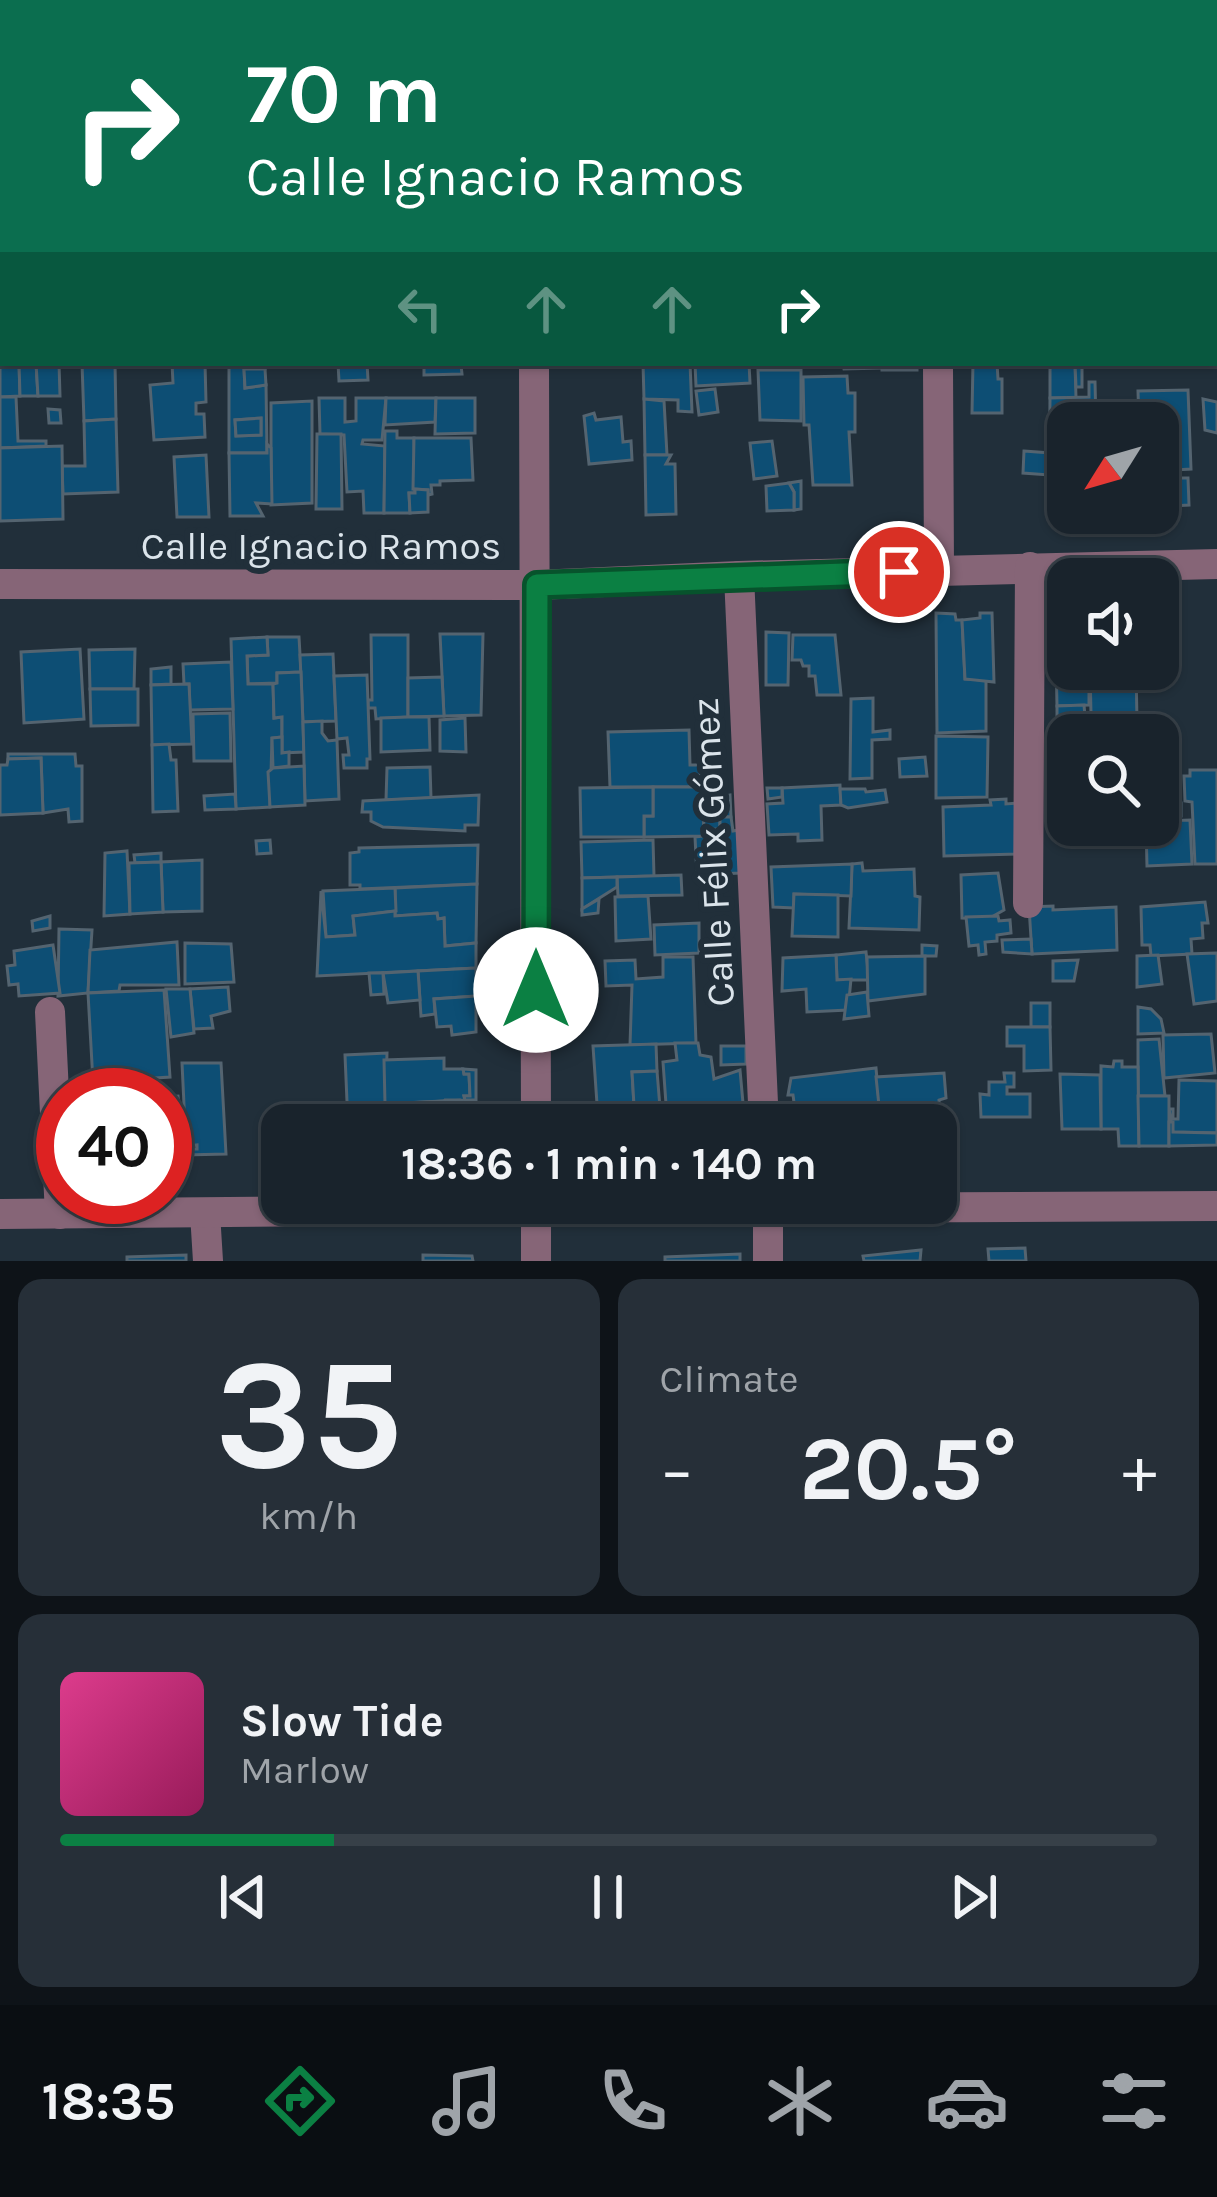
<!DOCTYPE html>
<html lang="en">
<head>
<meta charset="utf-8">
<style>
	:root { --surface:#19232c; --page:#262f38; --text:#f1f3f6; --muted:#9fa4a9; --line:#374048; --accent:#0b8043 }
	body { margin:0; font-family:Karla,sans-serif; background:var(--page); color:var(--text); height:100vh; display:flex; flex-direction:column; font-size:45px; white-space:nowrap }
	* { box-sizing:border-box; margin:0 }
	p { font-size:39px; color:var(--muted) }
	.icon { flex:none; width:66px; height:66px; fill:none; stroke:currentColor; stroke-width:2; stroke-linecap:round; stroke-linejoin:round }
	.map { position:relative; height:1261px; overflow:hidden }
	.drawer { display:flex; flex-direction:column; gap:18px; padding:18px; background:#0e1318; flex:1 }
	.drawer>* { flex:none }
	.guide { position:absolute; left:0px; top:0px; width:1218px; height:366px; box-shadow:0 3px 9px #0004,0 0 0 3px var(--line); background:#0b6e4f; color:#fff; overflow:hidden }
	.needle { width:78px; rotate:233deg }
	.fabs { position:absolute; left:1047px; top:402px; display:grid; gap:24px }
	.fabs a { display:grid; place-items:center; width:132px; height:132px; border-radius:24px; background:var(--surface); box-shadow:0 3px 9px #0004,0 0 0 3px var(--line); font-size:60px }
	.speed { position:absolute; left:36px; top:1068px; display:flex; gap:24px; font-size:60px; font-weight:700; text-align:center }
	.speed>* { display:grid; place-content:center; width:156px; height:156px; border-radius:50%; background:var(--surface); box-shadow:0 3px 9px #0004,0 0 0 3px var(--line); line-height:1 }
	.speed .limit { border:18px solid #d22; background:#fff; color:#111 }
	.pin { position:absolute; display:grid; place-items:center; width:102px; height:102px; color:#fff; margin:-51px; border:6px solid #fff; border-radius:50%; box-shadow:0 3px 12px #0007 }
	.me { position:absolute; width:132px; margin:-66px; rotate:0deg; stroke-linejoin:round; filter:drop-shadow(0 0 9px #0008) }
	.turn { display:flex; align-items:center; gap:42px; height:252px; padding:0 48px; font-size:54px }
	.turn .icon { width:156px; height:156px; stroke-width:2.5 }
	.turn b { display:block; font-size:84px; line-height:102px }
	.lanes { display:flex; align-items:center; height:114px; padding:0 48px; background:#0003; justify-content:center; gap:60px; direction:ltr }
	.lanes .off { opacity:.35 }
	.big { font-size:90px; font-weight:700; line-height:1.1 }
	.drawer .tile { flex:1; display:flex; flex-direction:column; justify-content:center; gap:18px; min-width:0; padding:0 42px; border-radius:24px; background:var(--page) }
	.drawer .dial { align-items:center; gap:0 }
	.dial b { font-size:156px; line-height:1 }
	.song { display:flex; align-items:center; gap:36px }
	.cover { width:144px; height:144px; border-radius:18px; background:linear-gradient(135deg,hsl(330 70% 55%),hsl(330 70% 35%)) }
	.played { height:12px; border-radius:6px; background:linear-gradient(90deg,var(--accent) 25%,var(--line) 25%) }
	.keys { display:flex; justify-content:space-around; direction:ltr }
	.heat { display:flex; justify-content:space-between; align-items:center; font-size:66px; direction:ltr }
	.drawer .tiles { flex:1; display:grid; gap:18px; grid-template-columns:1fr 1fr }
	.tile:last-child { grid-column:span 2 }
	.trip { position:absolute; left:261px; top:1104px; width:696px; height:120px; border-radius:24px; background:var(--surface); box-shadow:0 3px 9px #0004,0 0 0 3px var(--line); font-weight:700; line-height:120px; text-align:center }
	.tab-bar { display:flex; height:192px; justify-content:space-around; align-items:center; background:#0a0e12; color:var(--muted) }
	.tab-bar .icon { width:84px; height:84px }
	.tab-bar .current { color:var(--accent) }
	.tab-bar b { font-size:54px; color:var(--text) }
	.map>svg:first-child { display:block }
	.building { fill:#0d4e74; stroke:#546470; stroke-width:3; fill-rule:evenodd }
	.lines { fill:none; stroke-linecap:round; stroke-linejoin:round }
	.minor { stroke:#866577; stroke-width:30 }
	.route-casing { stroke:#07532c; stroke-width:30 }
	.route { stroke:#0b8043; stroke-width:21 }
	.labels { text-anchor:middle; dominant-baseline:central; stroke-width:12; stroke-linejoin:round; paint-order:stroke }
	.street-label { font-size:39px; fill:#dbe4eb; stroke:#212f3a }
</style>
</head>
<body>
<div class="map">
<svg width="1217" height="1261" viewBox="0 0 1217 1261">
	<rect width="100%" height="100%" fill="#212f3a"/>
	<g class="building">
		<polygon points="0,0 13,0 3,3 3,55"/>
		<polygon points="41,0 87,0 87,3 42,3"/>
		<rect x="179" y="0" width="49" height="3"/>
		<rect x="313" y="0" width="133" height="3"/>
		<polygon points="652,0 710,0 711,3 652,3"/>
		<rect x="1053" y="0" width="54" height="3"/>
		<rect x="1111" y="0" width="69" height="3"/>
		<rect x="0" y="117" width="3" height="51"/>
		<polygon points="0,356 3,363 19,363 20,396 0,397"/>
		<polygon points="19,363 36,363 38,396 20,396"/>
		<polygon points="36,363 59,363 60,396 38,396"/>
		<polygon points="82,363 115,363 116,419 84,421"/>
		<polygon points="172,363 205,363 206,402 196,403 196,414 204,414 205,437 154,440 150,385 173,383"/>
		<path d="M229,363h36v6h-21l1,19 21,-3 1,68h-38zM261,418v17l-25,1 -1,-16z"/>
		<polygon points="338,363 367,363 368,380 339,381"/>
		<polygon points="417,363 474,363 475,364 461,365 462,374 424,375 424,365"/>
		<polygon points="643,363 690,363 692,412 678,411 678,400 644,399"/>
		<polygon points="695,363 749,363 750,383 696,386"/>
		<polygon points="843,363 882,363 882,368 844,369"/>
		<rect x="882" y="363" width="35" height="7"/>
		<polygon points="973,363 997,363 998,379 1002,379 1002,413 972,413"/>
		<polygon points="1050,363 1075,363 1076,398 1050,398"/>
		<polygon points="1075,363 1082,365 1082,387 1076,387"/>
		<polygon points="244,369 265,369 266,385 245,388"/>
		<polygon points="758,370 801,370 801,421 760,420"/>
		<polygon points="847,376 848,393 855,393 855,432 849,432 852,485 813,485 809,425 804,425 803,377"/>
		<polygon points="1089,382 1095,382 1096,423 1068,423 1068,506 1049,506 1050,398 1089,397"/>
		<polygon points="715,389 718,412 699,415 696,391"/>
		<polygon points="1188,390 1191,469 1158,471 1158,423 1139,423 1138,391"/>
		<polygon points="0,397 16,397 18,441 46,441 46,446 0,448"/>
		<polygon points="319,398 345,398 345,422 356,421 356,398 386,398 382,440 363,440 362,444 385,446 384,513 364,513 363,491 347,492 344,435 320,434"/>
		<polygon points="386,398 436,398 435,422 385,425"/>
		<polygon points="436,398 475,398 475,433 435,434"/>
		<polygon points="644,399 664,401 667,455 645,455"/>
		<polygon points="1203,399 1217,402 1217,433 1205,430"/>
		<polygon points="312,401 312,503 271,505 271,403"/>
		<polygon points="48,409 60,410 61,423 49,423"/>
		<polygon points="594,413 596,420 621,417 623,442 631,441 632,460 589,464 584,416"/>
		<polygon points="261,418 261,435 236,436 235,420"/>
		<polygon points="116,419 118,492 63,494 62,466 85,466 84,421"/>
		<polygon points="385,431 397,431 397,438 414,438 415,493 409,493 410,513 384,513"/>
		<polygon points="317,434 341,434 342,509 316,509"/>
		<polygon points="414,438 471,438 473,480 440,481 440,485 431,485 432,494 428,495 428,490 413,489"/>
		<polygon points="772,441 777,476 754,479 750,443"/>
		<polygon points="267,444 271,448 272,504 256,503 263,516 230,516 229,453 267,453"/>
		<polygon points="62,446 63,519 0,521 0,448"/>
		<polygon points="1024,451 1050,453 1049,475 1023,473"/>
		<polygon points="206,455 209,517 177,517 174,457"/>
		<polygon points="645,455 671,455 666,464 675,464 676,514 646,515"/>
		<polygon points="1169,478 1188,478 1189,505 1172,506"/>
		<polygon points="801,481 801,509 794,510 794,492 789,483"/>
		<polygon points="789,483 794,492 794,510 767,511 766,486"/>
		<polygon points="415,489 428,490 428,512 410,513 409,493 415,493"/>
		<polygon points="1055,609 1068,609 1068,669 1089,669 1089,705 1057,706"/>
		<polygon points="1158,610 1176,610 1176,621 1160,621 1158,668"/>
		<polygon points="936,613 955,614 956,620 962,620 965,679 986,680 986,731 937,733"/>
		<polygon points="980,613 992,613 994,682 965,679 962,620 980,618"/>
		<polygon points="766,632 789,633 788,685 766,685"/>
		<polygon points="440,634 483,634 481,715 444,716"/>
		<polygon points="371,635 408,635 408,717 376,719 375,708 368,708 368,700 372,700"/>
		<polygon points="793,635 835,635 841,695 817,695 815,676 809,676 809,666 803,666 801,660 792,660"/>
		<polygon points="267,637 299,637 301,672 277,673 277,683 248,684 247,656 268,655"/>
		<polygon points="267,637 268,655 247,656 248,684 273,684 274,718 282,717 282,737 272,738 270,807 236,809 231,639"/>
		<polygon points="80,649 84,719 24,723 21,652"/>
		<polygon points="135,649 134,689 90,689 89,650"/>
		<polygon points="333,654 336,721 303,722 300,655"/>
		<polygon points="231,662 233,709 190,710 189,684 184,684 183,664"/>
		<polygon points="171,667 171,684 151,685 151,669"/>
		<polygon points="1090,669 1136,669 1137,721 1098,725 1098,713 1091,714"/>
		<polygon points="301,672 304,752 282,753 282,717 274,718 273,684 277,683 277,673"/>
		<polygon points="367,675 370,759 367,759 367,768 344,768 343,755 349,755 347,738 337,739 334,676"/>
		<polygon points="442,677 444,716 408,717 408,678"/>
		<polygon points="189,684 192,744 152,745 151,685"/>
		<polygon points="90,689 138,689 138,725 91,726"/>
		<polygon points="873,698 873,732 890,730 890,739 872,740 872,778 850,779 851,699"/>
		<polygon points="1084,705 1086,728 1057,731 1057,706"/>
		<polygon points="230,713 231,761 194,761 193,714"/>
		<polygon points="408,717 429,717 430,750 381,752 381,718"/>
		<polygon points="465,718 466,752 440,751 440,720"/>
		<polygon points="322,721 322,733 328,741 337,740 339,799 305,801 303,722"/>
		<polygon points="1091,729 1092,735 1068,735 1068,781 1062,782 1062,776 1058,776 1060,731"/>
		<polygon points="689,730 690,765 700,765 700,787 610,787 608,732"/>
		<polygon points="936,736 988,737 987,797 936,798"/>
		<polygon points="282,737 282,753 289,752 289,766 273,768 272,738"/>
		<polygon points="169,744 171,760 176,760 178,811 153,812 152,745"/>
		<polygon points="8,754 75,754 76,766 82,766 82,821 69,822 68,809 43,813 41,758 8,759"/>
		<polygon points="925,757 927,776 900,777 899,759"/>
		<polygon points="41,758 43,813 0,815 0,765 7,765 8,759"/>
		<polygon points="304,766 305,805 270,807 268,772 273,768"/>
		<polygon points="430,767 431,798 386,800 387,768"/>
		<polygon points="1190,770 1217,770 1217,864 1195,864 1192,802 1185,801 1184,776 1190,776"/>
		<polygon points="840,785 841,805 821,806 822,840 798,841 798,834 769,835 767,804 783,803 782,788"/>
		<polygon points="653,787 703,787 704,836 644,837 644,816 653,816"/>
		<polygon points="653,787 653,816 644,816 644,837 581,837 580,788"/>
		<polygon points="703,787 723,787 724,796 730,795 731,817 720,817 720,829 704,830"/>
		<polygon points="767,788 782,788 782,797 768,799"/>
		<polygon points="840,789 865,789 866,792 885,790 887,802 848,808 841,805"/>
		<polygon points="235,794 236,809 205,810 204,796"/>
		<polygon points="479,795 478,825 465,825 465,831 383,827 371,821 371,812 362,812 363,801"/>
		<polygon points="1006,799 1006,804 1019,803 1020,854 944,856 943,807 991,805 990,800"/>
		<polygon points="1181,803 1181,816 1163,817 1163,821 1190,820 1192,864 1147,866 1146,825 1158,825 1158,804"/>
		<polygon points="720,817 731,817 733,831 739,830 740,873 697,875 695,837 704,836 704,830 720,829"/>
		<polygon points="270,840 271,853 257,854 256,841"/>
		<polygon points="653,840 654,876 582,878 581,842"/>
		<polygon points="478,845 477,884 360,889 360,885 350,885 350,853 359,852 359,848"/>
		<polygon points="127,851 130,914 104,916 105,853"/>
		<polygon points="161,853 161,862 135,863 134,855"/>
		<polygon points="202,860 202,911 163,912 161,862"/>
		<polygon points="161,862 163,912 130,914 129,863"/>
		<polygon points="862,863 863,871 914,869 915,896 920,897 919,930 849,928 852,864"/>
		<polygon points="852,864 851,896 794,894 794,908 773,907 771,867"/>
		<polygon points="998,873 1004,910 988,919 962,918 961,875"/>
		<polygon points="681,875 682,895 618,896 617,877"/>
		<polygon points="617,877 617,887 582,909 582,878"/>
		<polygon points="477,884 476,943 445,946 444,918 438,919 437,913 395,916 395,888"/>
		<polygon points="395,888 396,911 353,916 355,935 326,937 323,891"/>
		<polygon points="321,891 326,937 355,935 353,916 395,911 395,916 437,913 438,919 444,918 445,946 476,943 476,968 317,976"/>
		<polygon points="794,894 838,895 838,937 792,936"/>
		<polygon points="648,896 651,939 616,941 615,897"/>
		<polygon points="599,899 598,913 582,915 582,909"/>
		<polygon points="1205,902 1208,923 1202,923 1203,938 1191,939 1192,954 1151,956 1150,945 1142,945 1141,907"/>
		<polygon points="1053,906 1053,910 1116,907 1117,950 1032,954 1029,907"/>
		<polygon points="50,916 50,928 33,931 32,921"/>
		<polygon points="998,916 999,921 1010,920 1011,933 997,935 997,941 985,942 986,954 979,955 978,945 969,946 966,917"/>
		<polygon points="699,923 699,953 655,955 654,925"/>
		<polygon points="59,929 92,930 88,993 58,996"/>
		<polygon points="1031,939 1032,954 1003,952 1002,940"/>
		<polygon points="177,942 179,985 120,985 119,991 88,993 90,950"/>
		<polygon points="185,943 231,944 234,982 185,984"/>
		<polygon points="53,945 60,993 19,996 18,984 9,985 7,966 15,965 14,951"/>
		<polygon points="922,945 937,946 936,956 922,956"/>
		<polygon points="866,952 869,980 837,980 836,955"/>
		<polygon points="1217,953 1217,1001 1194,1004 1187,954"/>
		<polygon points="836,955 837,980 851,979 848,1010 807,1012 806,989 782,991 783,958"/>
		<polygon points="1158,955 1162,984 1137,987 1137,956"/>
		<polygon points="925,956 925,994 868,1001 867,957"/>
		<polygon points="663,957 693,957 696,1043 630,1045 632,985 606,986 605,961 635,960 636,979 663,977"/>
		<polygon points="1078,960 1074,981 1053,981 1053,961"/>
		<polygon points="476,968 476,996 434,999 435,1014 421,1016 418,971"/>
		<polygon points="418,971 420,1000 388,1003 383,973"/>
		<polygon points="369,973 383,973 384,994 371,995"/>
		<polygon points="228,987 230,1011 211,1016 213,1028 194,1029 190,989"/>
		<polygon points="166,989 190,989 194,1033 171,1037"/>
		<polygon points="164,990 170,1077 93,1082 88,993"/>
		<polygon points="867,992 869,1016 844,1019 847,995"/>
		<polygon points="476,996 476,1032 452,1035 451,1026 437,1027 434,999"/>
		<rect x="1031" y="1003" width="19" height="24"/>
		<polygon points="1138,1007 1151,1009 1161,1019 1164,1033 1138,1034"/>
		<polygon points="1007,1027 1050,1027 1051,1070 1024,1071 1024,1046 1007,1046"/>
		<polygon points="1211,1034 1215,1073 1164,1078 1163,1035"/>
		<polygon points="1159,1039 1165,1096 1138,1096 1138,1040"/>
		<polygon points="675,1043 698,1043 700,1055 711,1057 714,1079 740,1070 745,1125 704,1125 703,1112 667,1118 663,1062 677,1060"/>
		<polygon points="656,1044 657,1071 632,1072 635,1122 611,1123 611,1112 601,1113 597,1104 593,1046"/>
		<polygon points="721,1046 746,1046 746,1064 721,1065"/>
		<polygon points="387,1053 385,1125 348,1125 345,1055"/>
		<polygon points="444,1058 444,1069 463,1069 464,1074 469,1074 470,1096 464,1096 465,1100 385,1104 384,1060"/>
		<polygon points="1114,1061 1122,1061 1122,1067 1138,1067 1139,1146 1119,1146 1118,1129 1101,1129 1101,1066 1113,1067"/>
		<polygon points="182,1063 221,1063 226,1154 184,1155 183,1149 197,1149 197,1145 186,1146"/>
		<polygon points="876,1068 881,1125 797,1125 793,1095 788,1095 791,1078"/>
		<polygon points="463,1069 476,1070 476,1100 465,1100 464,1096 470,1096 469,1074 464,1074"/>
		<polygon points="657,1071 661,1120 628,1125 635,1122 632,1072"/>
		<polygon points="944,1073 946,1098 939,1100 940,1130 936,1130 936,1125 881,1125 876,1077"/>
		<polygon points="1004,1073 1014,1073 1014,1087 1007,1087 1007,1094 1030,1094 1030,1117 981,1117 980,1094 989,1095 989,1082 1005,1082"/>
		<polygon points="1060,1074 1100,1075 1101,1129 1062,1129"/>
		<polygon points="151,1079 151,1095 93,1095 93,1082"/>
		<polygon points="1179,1080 1217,1081 1217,1133 1173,1132 1169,1109 1173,1109 1173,1119 1178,1119"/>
		<polygon points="178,1096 180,1114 167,1116 166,1097"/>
		<polygon points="1138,1096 1169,1096 1169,1146 1139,1146"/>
		<polygon points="445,1100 459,1100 453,1124 440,1124 439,1108"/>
		<polygon points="444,1101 439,1108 440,1124 385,1125 385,1104"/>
		<polygon points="1169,1122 1173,1122 1173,1132 1217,1133 1217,1145 1169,1146"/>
		<polygon points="1025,1248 1026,1261 989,1261 988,1249"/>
		<polygon points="921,1250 920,1261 864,1261 863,1256"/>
		<polygon points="740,1254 740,1261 665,1261 665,1257"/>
		<polygon points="186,1255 186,1261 127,1261 127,1257"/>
		<polygon points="423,1255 472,1256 473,1261 423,1261"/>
	</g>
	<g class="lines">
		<g class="minor">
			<polyline points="529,0 529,3"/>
			<polyline points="0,291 3,291"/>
			<polyline points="534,363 536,1125"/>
			<polyline points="938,366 939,571"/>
			<polyline points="739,576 764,1125"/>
			<polyline points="0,584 537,585 739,576 1217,564"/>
			<polyline points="1028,903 1030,567"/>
			<polyline points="50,1012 60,1214"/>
			<polyline points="536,1203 536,1261"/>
			<polyline points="768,1203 768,1261"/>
			<polyline points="205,1213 208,1261"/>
			<path d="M0,1214c406,-2 811,-9 1217,-8"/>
		</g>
	</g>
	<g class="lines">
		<defs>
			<polyline id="route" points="536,990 537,585 899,572"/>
		</defs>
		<use href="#route" class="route-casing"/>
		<use href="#route" class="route"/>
	</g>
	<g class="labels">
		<g class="street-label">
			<text x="321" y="546">Calle Ignacio Ramos</text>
			<text transform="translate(713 852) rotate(-93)">Calle Félix Gómez</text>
		</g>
	</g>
</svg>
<div class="fabs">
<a><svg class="needle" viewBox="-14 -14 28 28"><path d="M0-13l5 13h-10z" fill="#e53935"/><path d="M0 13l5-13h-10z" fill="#9fa4a9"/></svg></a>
<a><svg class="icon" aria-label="sound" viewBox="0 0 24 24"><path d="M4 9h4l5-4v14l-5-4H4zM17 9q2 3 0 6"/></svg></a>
<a><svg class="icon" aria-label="search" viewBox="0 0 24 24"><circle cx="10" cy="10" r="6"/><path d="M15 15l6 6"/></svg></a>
</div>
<div class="speed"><div class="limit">40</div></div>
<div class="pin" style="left:899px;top:572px;background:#d93025"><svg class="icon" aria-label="arrive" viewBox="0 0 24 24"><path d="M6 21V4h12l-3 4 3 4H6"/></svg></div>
<svg class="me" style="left:536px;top:990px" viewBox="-20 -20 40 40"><circle r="19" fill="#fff"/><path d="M0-13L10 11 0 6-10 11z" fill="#0b8043"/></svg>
<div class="trip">18:36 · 1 min · 140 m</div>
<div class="guide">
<div class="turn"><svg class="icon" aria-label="right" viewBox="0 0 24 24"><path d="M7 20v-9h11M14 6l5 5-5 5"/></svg><div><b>70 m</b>Calle Ignacio Ramos</div></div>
<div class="lanes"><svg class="icon off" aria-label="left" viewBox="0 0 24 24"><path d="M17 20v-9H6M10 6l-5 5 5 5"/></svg><svg class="icon off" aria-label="ahead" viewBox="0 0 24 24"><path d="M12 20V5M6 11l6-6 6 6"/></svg><svg class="icon off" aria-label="ahead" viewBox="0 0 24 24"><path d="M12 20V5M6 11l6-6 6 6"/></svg><svg class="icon" aria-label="right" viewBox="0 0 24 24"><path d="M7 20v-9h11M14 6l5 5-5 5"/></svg></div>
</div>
</div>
<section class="drawer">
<div class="tiles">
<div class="tile dial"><b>35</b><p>km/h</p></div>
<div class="tile"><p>Climate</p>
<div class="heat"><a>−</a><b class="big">20.5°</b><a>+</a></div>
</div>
<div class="tile">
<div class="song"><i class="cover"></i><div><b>Slow Tide</b><p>Marlow</p></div></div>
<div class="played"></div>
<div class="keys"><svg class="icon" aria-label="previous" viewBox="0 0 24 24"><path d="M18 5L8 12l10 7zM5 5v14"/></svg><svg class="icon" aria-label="pause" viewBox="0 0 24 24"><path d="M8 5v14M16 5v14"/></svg><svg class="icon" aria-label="next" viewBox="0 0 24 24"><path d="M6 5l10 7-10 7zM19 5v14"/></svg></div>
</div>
</div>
</section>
<nav class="tab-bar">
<b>18:35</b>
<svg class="icon current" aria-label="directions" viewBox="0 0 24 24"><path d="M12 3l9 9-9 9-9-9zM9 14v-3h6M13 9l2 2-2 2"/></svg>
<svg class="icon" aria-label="music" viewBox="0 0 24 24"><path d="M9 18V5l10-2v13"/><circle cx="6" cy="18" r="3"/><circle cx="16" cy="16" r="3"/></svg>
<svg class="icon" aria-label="phone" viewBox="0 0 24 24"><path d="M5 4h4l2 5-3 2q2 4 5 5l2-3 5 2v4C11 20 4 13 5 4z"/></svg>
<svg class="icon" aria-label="climate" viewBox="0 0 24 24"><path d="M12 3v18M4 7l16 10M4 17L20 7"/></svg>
<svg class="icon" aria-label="car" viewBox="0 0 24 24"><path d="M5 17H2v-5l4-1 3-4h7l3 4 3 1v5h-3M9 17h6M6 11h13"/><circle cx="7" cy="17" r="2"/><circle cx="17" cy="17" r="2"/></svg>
<svg class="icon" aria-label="filters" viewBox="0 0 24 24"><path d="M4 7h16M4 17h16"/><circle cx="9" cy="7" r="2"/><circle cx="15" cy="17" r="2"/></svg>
</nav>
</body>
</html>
